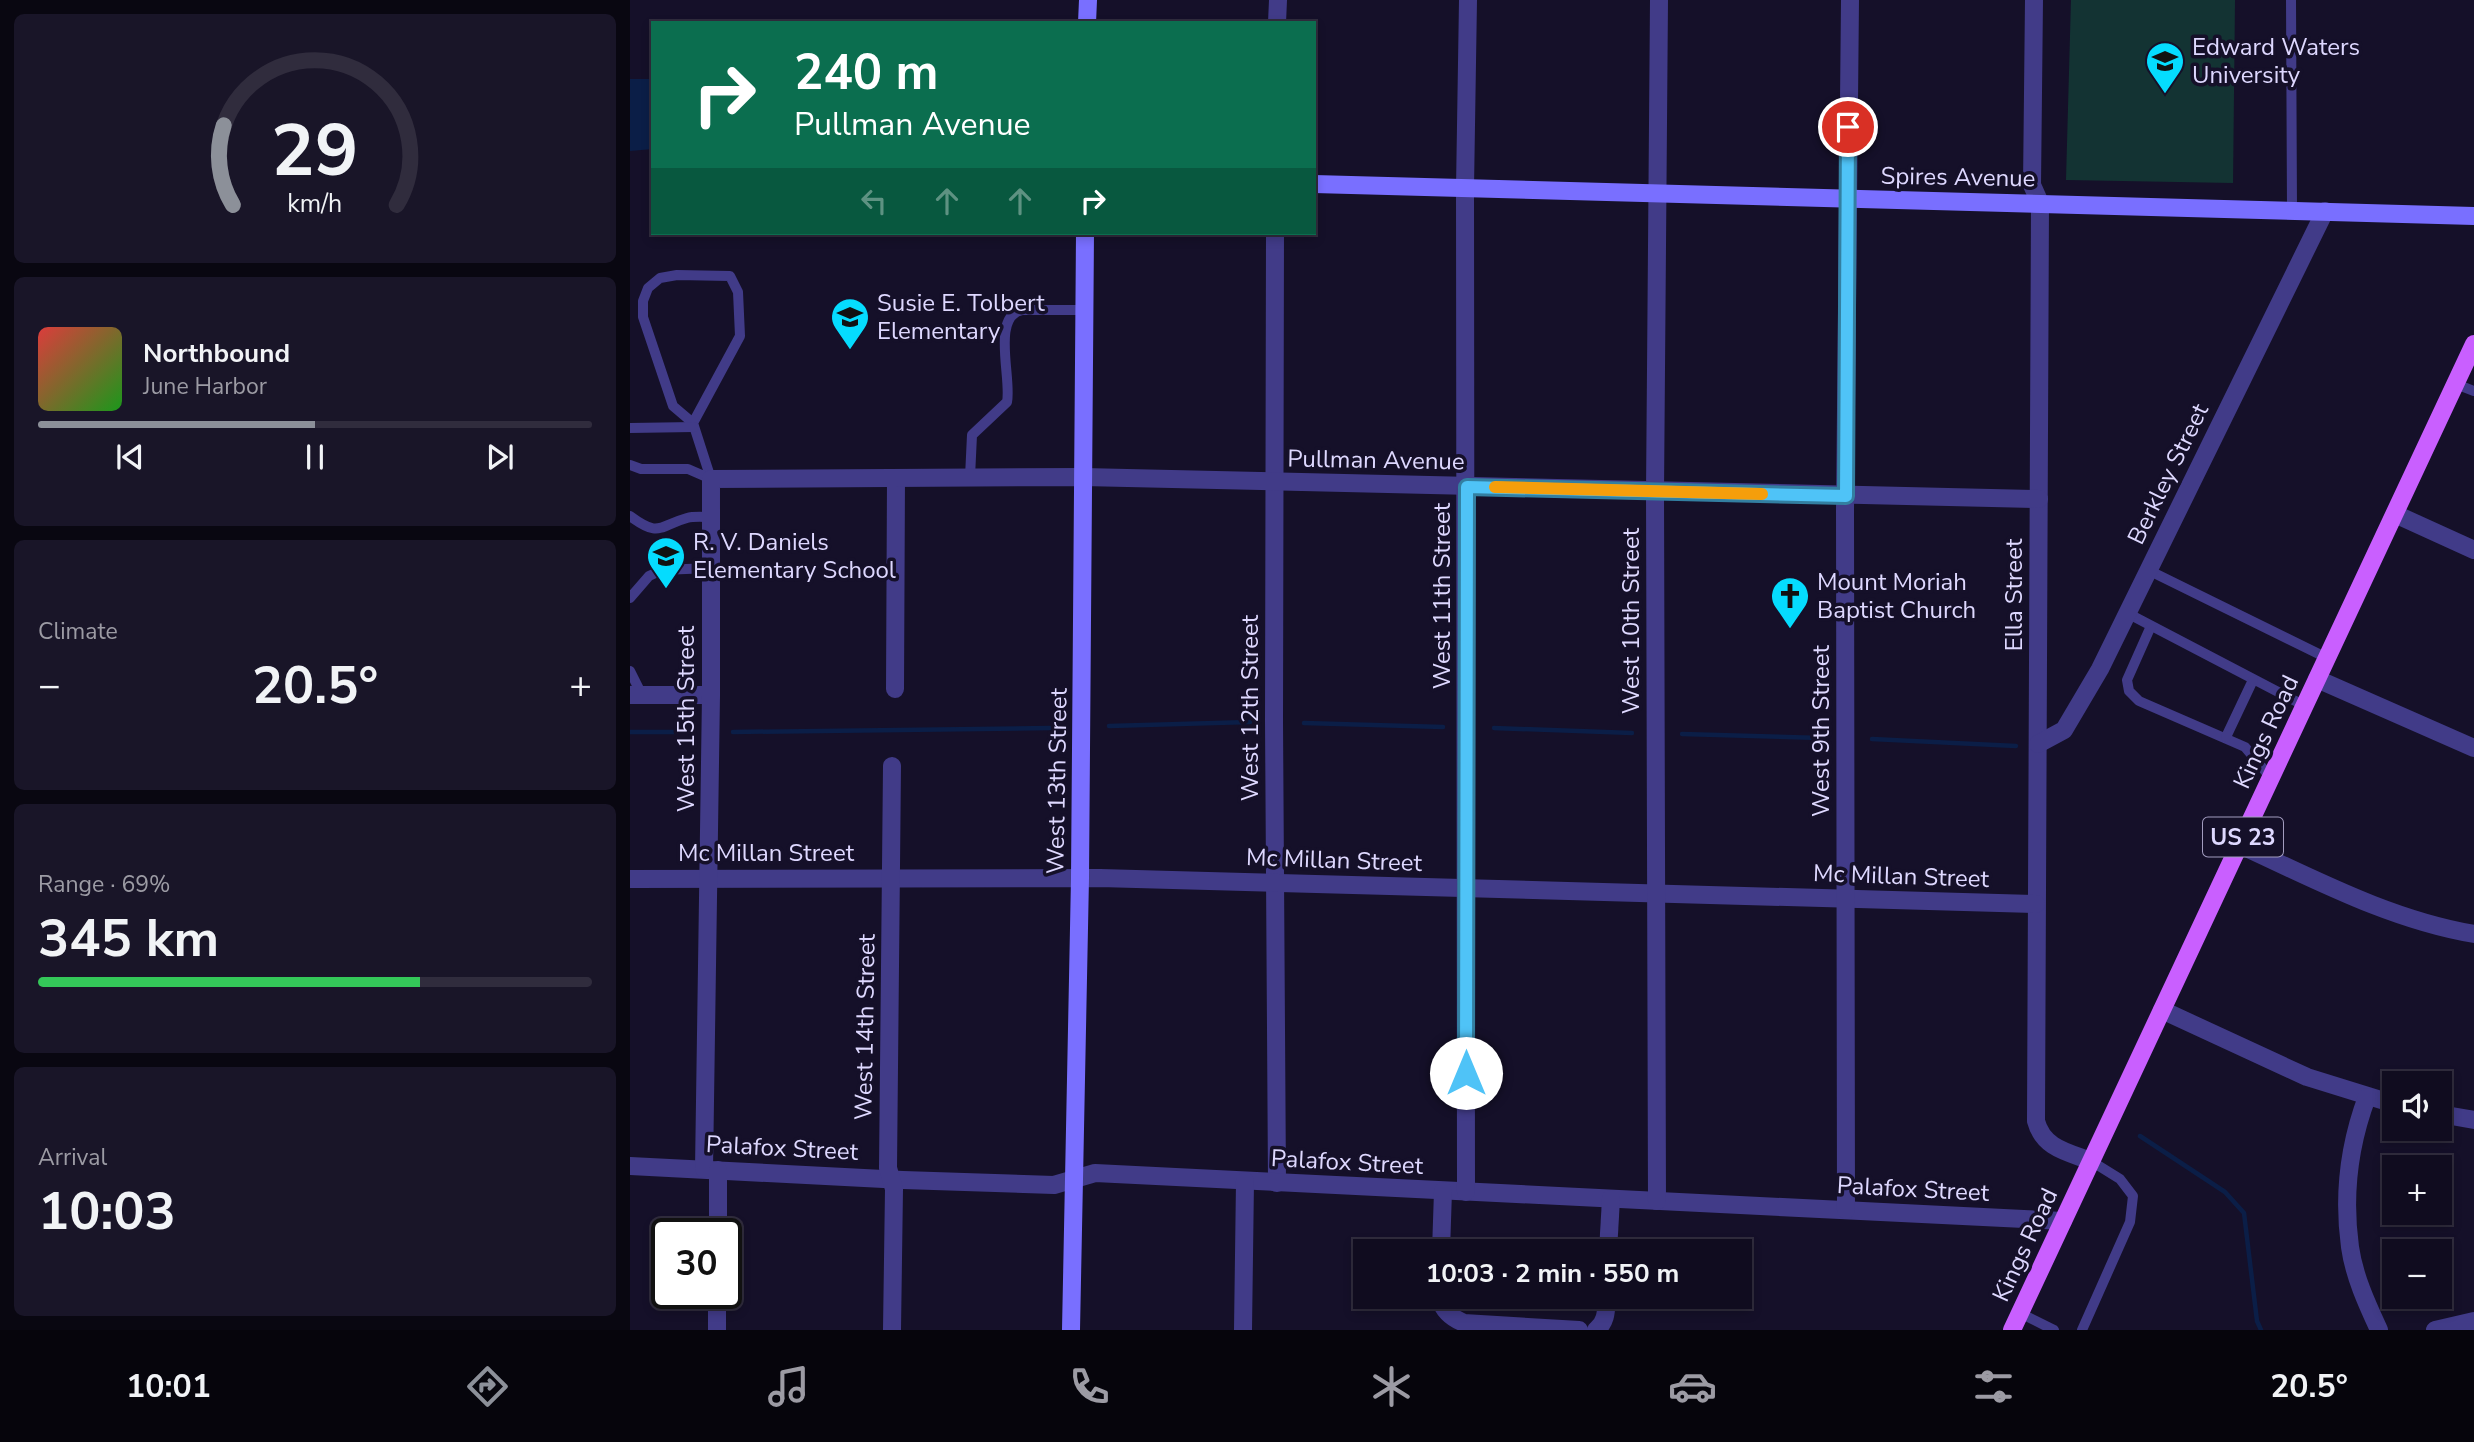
<!DOCTYPE html>
<html lang="en">
<head>
<meta charset="utf-8">
<style>
	:root { --surface:#100c1f; --page:#191528; --text:#f1f3f6; --muted:#9c9ba4; --line:#302c3d; --accent:#8c9099 }
	body { margin:0; font-family:"Nunito Sans",sans-serif; background:var(--page); color:var(--text); height:100vh; display:flex; flex-direction:column; font-size:26px; white-space:nowrap }
	* { box-sizing:border-box; margin:0 }
	p { font-size:23px; color:var(--muted) }
	.icon { flex:none; width:38px; height:38px; fill:none; stroke:currentColor; stroke-width:2; stroke-linecap:round; stroke-linejoin:round }
	.map { position:relative; flex:1; overflow:hidden }
	.details { display:flex; flex-direction:column; gap:14px; padding:14px; background:#090711; width:630px }
	.details>* { flex:none }
	.guide { position:absolute; left:21px; top:21px; width:665px; height:214px; border-radius:0px; box-shadow:0 4px 10px #0003,0 0 0 2px var(--line); background:#0b6e4f; color:#fff; overflow:hidden }
	.tools { position:absolute; left:1752px; top:1071px; display:grid; gap:14px }
	.tools a { display:grid; place-items:center; width:70px; height:70px; border-radius:0px; background:var(--surface); box-shadow:0 4px 10px #0003,0 0 0 2px var(--line); font-size:35px }
	.speed { position:absolute; left:21px; top:1218px; display:flex; gap:14px; font-size:35px; font-weight:700; text-align:center }
	.speed>* { display:grid; place-content:center; width:91px; height:91px; border-radius:50%; background:var(--surface); box-shadow:0 4px 10px #0003,0 0 0 2px var(--line); line-height:1 }
	.speed .limit { border:4px solid #111; border-radius:10px; background:#fff; color:#111 }
	.pin { position:absolute; display:grid; place-items:center; width:60px; height:60px; color:#fff; margin:-30px; border:4px solid #fff; border-radius:50%; box-shadow:0 2px 7px #0007 }
	.me { position:absolute; width:77px; margin:-38px; rotate:0deg; stroke-linejoin:round; filter:drop-shadow(0 0 5px #0008) }
	.turn { display:flex; align-items:center; gap:24px; height:147px; padding:0 28px; font-size:32px }
	.turn .icon { width:91px; height:91px; stroke-width:2.5 }
	.turn b { display:block; font-size:49px; line-height:60px }
	.lanes { display:flex; align-items:center; height:66px; padding:0 28px; background:#0003; justify-content:center; gap:35px; direction:ltr }
	.lanes .off { opacity:.35 }
	.big { font-size:52px; font-weight:700; line-height:1.1 }
	.details .widget { flex:1; display:flex; flex-direction:column; justify-content:center; gap:10px; min-width:0; padding:0 24px; border-radius:10px; background:var(--page) }
	.details .dial { align-items:center; gap:0 }
	.dial svg { height:182px; overflow:visible; fill:none; stroke:var(--line); stroke-width:7; stroke-linecap:round; text-anchor:middle }
	.dial text { fill:var(--text); stroke:none }
	.song { display:flex; align-items:center; gap:21px }
	.cover { width:84px; height:84px; border-radius:10px; background:linear-gradient(135deg,hsl(0 70% 55%),hsl(120 70% 35%)) }
	.played { height:7px; border-radius:4px; background:linear-gradient(90deg,var(--accent) 50%,var(--line) 50%) }
	.keys { display:flex; justify-content:space-around; direction:ltr }
	.heat { display:flex; justify-content:space-between; align-items:center; font-size:38px; direction:ltr }
	.charge { height:10px; border-radius:5px; background:linear-gradient(90deg,#34c759 69%,var(--line) 0) }
	.trip { position:absolute; left:723px; top:1239px; width:399px; height:70px; border-radius:0px; background:var(--surface); box-shadow:0 4px 10px #0003,0 0 0 2px var(--line); font-weight:700; line-height:70px; text-align:center }
	.tab-bar { display:flex; height:112px; justify-content:space-around; align-items:center; background:#06050c; color:var(--muted) }
	.tab-bar .icon { width:49px; height:49px }
	.tab-bar .selected { color:var(--accent) }
	.tab-bar b { font-size:32px; color:var(--text) }
	main { display:flex; flex:1; min-height:0 }
	.map>svg:first-child { display:block }
	.green { fill:#133333 }
	.water { fill:#0b1e47 }
	.lines { fill:none; stroke-linecap:round; stroke-linejoin:round }
	.stream { stroke:#0b1e47; stroke-width:4.5 }
	.lane { stroke:#413b88; stroke-width:10 }
	.street { stroke:#413b88; stroke-width:18 }
	.secondary { stroke:#796fff; stroke-width:18 }
	.primary { stroke:#c95fff; stroke-width:18 }
	.route-casing { stroke:#337fa1; stroke-width:18 }
	.route { stroke:#4fc3f7; stroke-width:12 }
	.slow { stroke:#f59e0b; stroke-width:12 }
	.labels { text-anchor:middle; dominant-baseline:central; stroke-width:7; stroke-linejoin:round; paint-order:stroke }
	.shield { fill:#151029; stroke:#a29cbf; stroke-width:2 }
	.shield-label { font-size:23px; font-weight:bold; fill:#ded8ff }
	.poi-label { font-size:24px; fill:#ded8ff; stroke:#151029; text-anchor:start }
	.street-label { font-size:24px; fill:#ded8ff; stroke:#151029 }
</style>
</head>
<body>
<main>
<section class="details">
<div class="widget dial"><svg viewBox="0 0 100 80">
<path d="M14 69A42 42 0 1 1 86 69"/>
<path d="M14 69A42 42 0 0 1 10 34" stroke="#8c9099"/>
<text x="50" y="56" font-size="32" font-weight="700">29</text>
<text x="50" y="72" font-size="11">km/h</text>
</svg></div>
<div class="widget">
<div class="song"><i class="cover"></i><div><b>Northbound</b><p>June Harbor</p></div></div>
<div class="played"></div>
<div class="keys"><svg class="icon" aria-label="previous" viewBox="0 0 24 24"><path d="M18 5L8 12l10 7zM5 5v14"/></svg><svg class="icon" aria-label="pause" viewBox="0 0 24 24"><path d="M8 5v14M16 5v14"/></svg><svg class="icon" aria-label="next" viewBox="0 0 24 24"><path d="M6 5l10 7-10 7zM19 5v14"/></svg></div>
</div>
<div class="widget"><p>Climate</p>
<div class="heat"><a>−</a><b class="big">20.5°</b><a>+</a></div>
</div>
<div class="widget"><p>Range · 69%</p><b class="big">345 km</b><div class="charge"></div></div>
<div class="widget"><p>Arrival</p><b class="big">10:03</b></div>
</section>
<div class="map">
<svg width="1844" height="1330" viewBox="0 0 1844 1330">
	<rect width="100%" height="100%" fill="#151029"/>
	<polygon class="green" points="1441,0 1605,0 1603,183 1436,180"/>
	<polygon class="water" points="0,79 23,79 23,149 0,151"/>
	<g class="lines">
		<g class="stream">
			<polyline points="674,723 813,727"/>
			<polyline points="479,726 620,722"/>
			<polyline points="864,728 1002,733"/>
			<polyline points="0,732 58,732"/>
			<polyline points="103,732 420,728"/>
			<polyline points="1052,734 1191,738"/>
			<polyline points="1242,739 1386,746"/>
			<polyline points="1510,1136 1595,1192 1614,1213 1627,1321 1631,1330"/>
		</g>
		<g class="lane">
			<polyline points="1661,0 1662,211"/>
			<polyline points="1826,384 1844,391"/>
			<polyline points="63,423 110,336 108,292 100,276 47,275 30,278 18,288 13,301 13,317 43,406 63,423 81,479"/>
			<polyline points="0,428 64,427"/>
			<polyline points="0,465 11,469 58,469 81,479"/>
			<path d="M340,477l2,-42 35,-33c5,-23 -16,-86 15,-92h62"/>
			<path d="M0,516c30,22 28,10 57,2 7,-2 16,-1 23,-1"/>
			<polyline points="1518,570 1697,658"/>
			<polyline points="0,598 19,576 32,570 80,568"/>
			<polyline points="1497,613 1675,706"/>
			<polyline points="1521,626 1497,680 1499,691 1509,701 1615,747 1641,778"/>
			<polyline points="0,671 12,695"/>
			<polyline points="1596,737 1623,680"/>
			<polyline points="1390,1313 1424,1330"/>
			<polyline points="1452,1330 1500,1222 1503,1196 1490,1179 1461,1161"/>
		</g>
		<g class="street">
			<path d="M1404,0l-2,185 8,18 -4,918c7,27 31,31 55,40"/>
			<polyline points="647,23 648,0"/>
			<polyline points="645,233 644,721 647,1183"/>
			<polyline points="1765,514 1844,550"/>
			<polyline points="1687,679 1844,748"/>
			<polyline points="265,689 266,478"/>
			<polyline points="0,695 81,695"/>
			<polyline points="1408,744 1434,730 1470,669 1695,211"/>
			<path d="M1610,845c76,35 151,75 234,89"/>
			<polyline points="0,879 470,878 1406,904"/>
			<polyline points="1532,1010 1677,1077 1764,1104"/>
			<path d="M1737,1097c-18,48 -24,99 -17,150 4,29 17,57 29,83"/>
			<polyline points="1810,1114 1844,1120"/>
			<polyline points="0,1166 273,1180 424,1185 465,1173 1433,1221"/>
			<polyline points="74,1169 81,695 81,479 453,477 1409,499"/>
			<polyline points="836,1192 835,188 838,0"/>
			<polyline points="1027,1201 1025,492 1029,0"/>
			<polyline points="1216,1210 1215,510 1220,0"/>
			<polyline points="88,1234 88,1170"/>
			<polyline points="811,1251 813,1191"/>
			<polyline points="978,1251 981,1199"/>
			<path d="M809,1297c4,13 11,20 25,26l115,7"/>
			<polyline points="87,1330 87,1293"/>
			<polyline points="262,1330 264,1189 258,1168 262,766"/>
			<polyline points="613,1330 615,1181"/>
			<path d="M966,1330c11,-8 10,-21 11,-33"/>
			<polyline points="1805,1330 1844,1321"/>
		</g>
		<g class="secondary">
			<polyline points="457,23 458,0"/>
			<polyline points="684,184 1844,216"/>
			<polyline points="441,1330 450,878 455,233"/>
		</g>
		<polyline class="primary" points="1382,1330 1844,344"/>
	</g>
	<g class="lines">
		<defs>
			<polyline id="route" points="836,1073 837,487 1216,496 1218,127"/>
		</defs>
		<use href="#route" class="route-casing"/>
		<use href="#route" class="route"/>
		<polyline class="slow" points="865,487 1132,494"/>
	</g>
	<defs>
		<symbol id="university-pin" viewBox="-11 -11 22 30"><path d="M0 17L-7.5 6A9.5 9.5 0 1 1 7.5 6Z" fill="#05dcfe" stroke="#151029"/><path d="M0-5L7-2L0 1L-7-2ZM-4 1L0 2.5L4 1V4Q0 6-4 4Z" fill="#111"/></symbol>
		<symbol id="school-pin" viewBox="-11 -11 22 30"><path d="M0 17L-7.5 6A9.5 9.5 0 1 1 7.5 6Z" fill="#05dcfe" stroke="#151029"/><path d="M0-5L7-2L0 1L-7-2ZM-4 1L0 2.5L4 1V4Q0 6-4 4Z" fill="#111"/></symbol>
		<symbol id="church-pin" viewBox="-11 -11 22 30"><path d="M0 17L-7.5 6A9.5 9.5 0 1 1 7.5 6Z" fill="#05dcfe" stroke="#151029"/><path d="M-1.2-6h2.4v3.5h3.3v2.4h-3.3V6h-2.4V-.1h-3.3v-2.4h3.3Z" fill="#111"/></symbol>
	</defs>
	<g fill-rule="evenodd">
		<use href="#university-pin" x="1513" y="39" width="44" height="60"/>
		<use href="#school-pin" x="198" y="295" width="44" height="60"/>
		<use href="#school-pin" x="14" y="534" width="44" height="60"/>
		<use href="#church-pin" x="1138" y="574" width="44" height="60"/>
	</g>
	<g class="labels">
		<rect class="shield" x="1573" y="817.5" width="80" height="39" rx="5"/>
		<g class="shield-label">
			<text x="1613" y="837">US 23</text>
		</g>
		<g class="poi-label">
			<text x="1562" y="47">Edward Waters<tspan x="1562" dy="28">University</tspan></text>
			<text x="247" y="303">Susie E. Tolbert<tspan x="247" dy="28">Elementary</tspan></text>
			<text x="63" y="542">R. V. Daniels<tspan x="63" dy="28">Elementary School</tspan></text>
			<text x="1187" y="582">Mount Moriah<tspan x="1187" dy="28">Baptist Church</tspan></text>
		</g>
		<g class="street-label">
			<text transform="translate(1328 177) rotate(1)">Spires Avenue</text>
			<text transform="translate(746 460) rotate(1)">Pullman Avenue</text>
			<text transform="translate(1538 474) rotate(-64)">Berkley Street</text>
			<text transform="translate(1384 595) rotate(-90)">Ella Street</text>
			<text transform="translate(812 596) rotate(-90)">West 11th Street</text>
			<text transform="translate(1001 621) rotate(-90)">West 10th Street</text>
			<text transform="translate(620 708) rotate(-90)">West 12th Street</text>
			<text transform="translate(56 719) rotate(-90)">West 15th Street</text>
			<text transform="translate(1191 731) rotate(-90)">West 9th Street</text>
			<text transform="translate(1636 732) rotate(-65)">Kings Road</text>
			<text transform="translate(427 781) rotate(-89)">West 13th Street</text>
			<text x="136" y="853">Mc Millan Street</text>
			<text transform="translate(704 860) rotate(2)">Mc Millan Street</text>
			<text transform="translate(1271 876) rotate(2)">Mc Millan Street</text>
			<text transform="translate(235 1027) rotate(-89)">West 14th Street</text>
			<text transform="translate(152 1148) rotate(3)">Palafox Street</text>
			<text transform="translate(717 1162) rotate(3)">Palafox Street</text>
			<text transform="translate(1283 1189) rotate(3)">Palafox Street</text>
			<text transform="translate(1395 1245) rotate(-65)">Kings Road</text>
		</g>
	</g>
</svg>
<div class="tools">
<a><svg class="icon" aria-label="sound" viewBox="0 0 24 24"><path d="M4 9h4l5-4v14l-5-4H4zM17 9q2 3 0 6"/></svg></a>
<a>+</a>
<a>−</a>
</div>
<div class="speed"><div class="limit">30</div></div>
<div class="pin" style="left:1218px;top:127px;background:#d93025"><svg class="icon" aria-label="arrive" viewBox="0 0 24 24"><path d="M6 21V4h12l-3 4 3 4H6"/></svg></div>
<svg class="me" style="left:836px;top:1073px" viewBox="-20 -20 40 40"><circle r="19" fill="#fff"/><path d="M0-13L10 11 0 6-10 11z" fill="#4fc3f7"/></svg>
<div class="trip">10:03 · 2 min · 550 m</div>
<div class="guide">
<div class="turn"><svg class="icon" aria-label="right" viewBox="0 0 24 24"><path d="M7 20v-9h11M14 6l5 5-5 5"/></svg><div><b>240 m</b>Pullman Avenue</div></div>
<div class="lanes"><svg class="icon off" aria-label="left" viewBox="0 0 24 24"><path d="M17 20v-9H6M10 6l-5 5 5 5"/></svg><svg class="icon off" aria-label="ahead" viewBox="0 0 24 24"><path d="M12 20V5M6 11l6-6 6 6"/></svg><svg class="icon off" aria-label="ahead" viewBox="0 0 24 24"><path d="M12 20V5M6 11l6-6 6 6"/></svg><svg class="icon" aria-label="right" viewBox="0 0 24 24"><path d="M7 20v-9h11M14 6l5 5-5 5"/></svg></div>
</div>
</div>
</main>
<nav class="tab-bar">
<b>10:01</b>
<svg class="icon selected" aria-label="directions" viewBox="0 0 24 24"><path d="M12 3l9 9-9 9-9-9zM9 14v-3h6M13 9l2 2-2 2"/></svg>
<svg class="icon" aria-label="music" viewBox="0 0 24 24"><path d="M9 18V5l10-2v13"/><circle cx="6" cy="18" r="3"/><circle cx="16" cy="16" r="3"/></svg>
<svg class="icon" aria-label="phone" viewBox="0 0 24 24"><path d="M5 4h4l2 5-3 2q2 4 5 5l2-3 5 2v4C11 20 4 13 5 4z"/></svg>
<svg class="icon" aria-label="climate" viewBox="0 0 24 24"><path d="M12 3v18M4 7l16 10M4 17L20 7"/></svg>
<svg class="icon" aria-label="car" viewBox="0 0 24 24"><path d="M5 17H2v-5l4-1 3-4h7l3 4 3 1v5h-3M9 17h6M6 11h13"/><circle cx="7" cy="17" r="2"/><circle cx="17" cy="17" r="2"/></svg>
<svg class="icon" aria-label="filters" viewBox="0 0 24 24"><path d="M4 7h16M4 17h16"/><circle cx="9" cy="7" r="2"/><circle cx="15" cy="17" r="2"/></svg>
<b>20.5°</b>
</nav>
</body>
</html>
